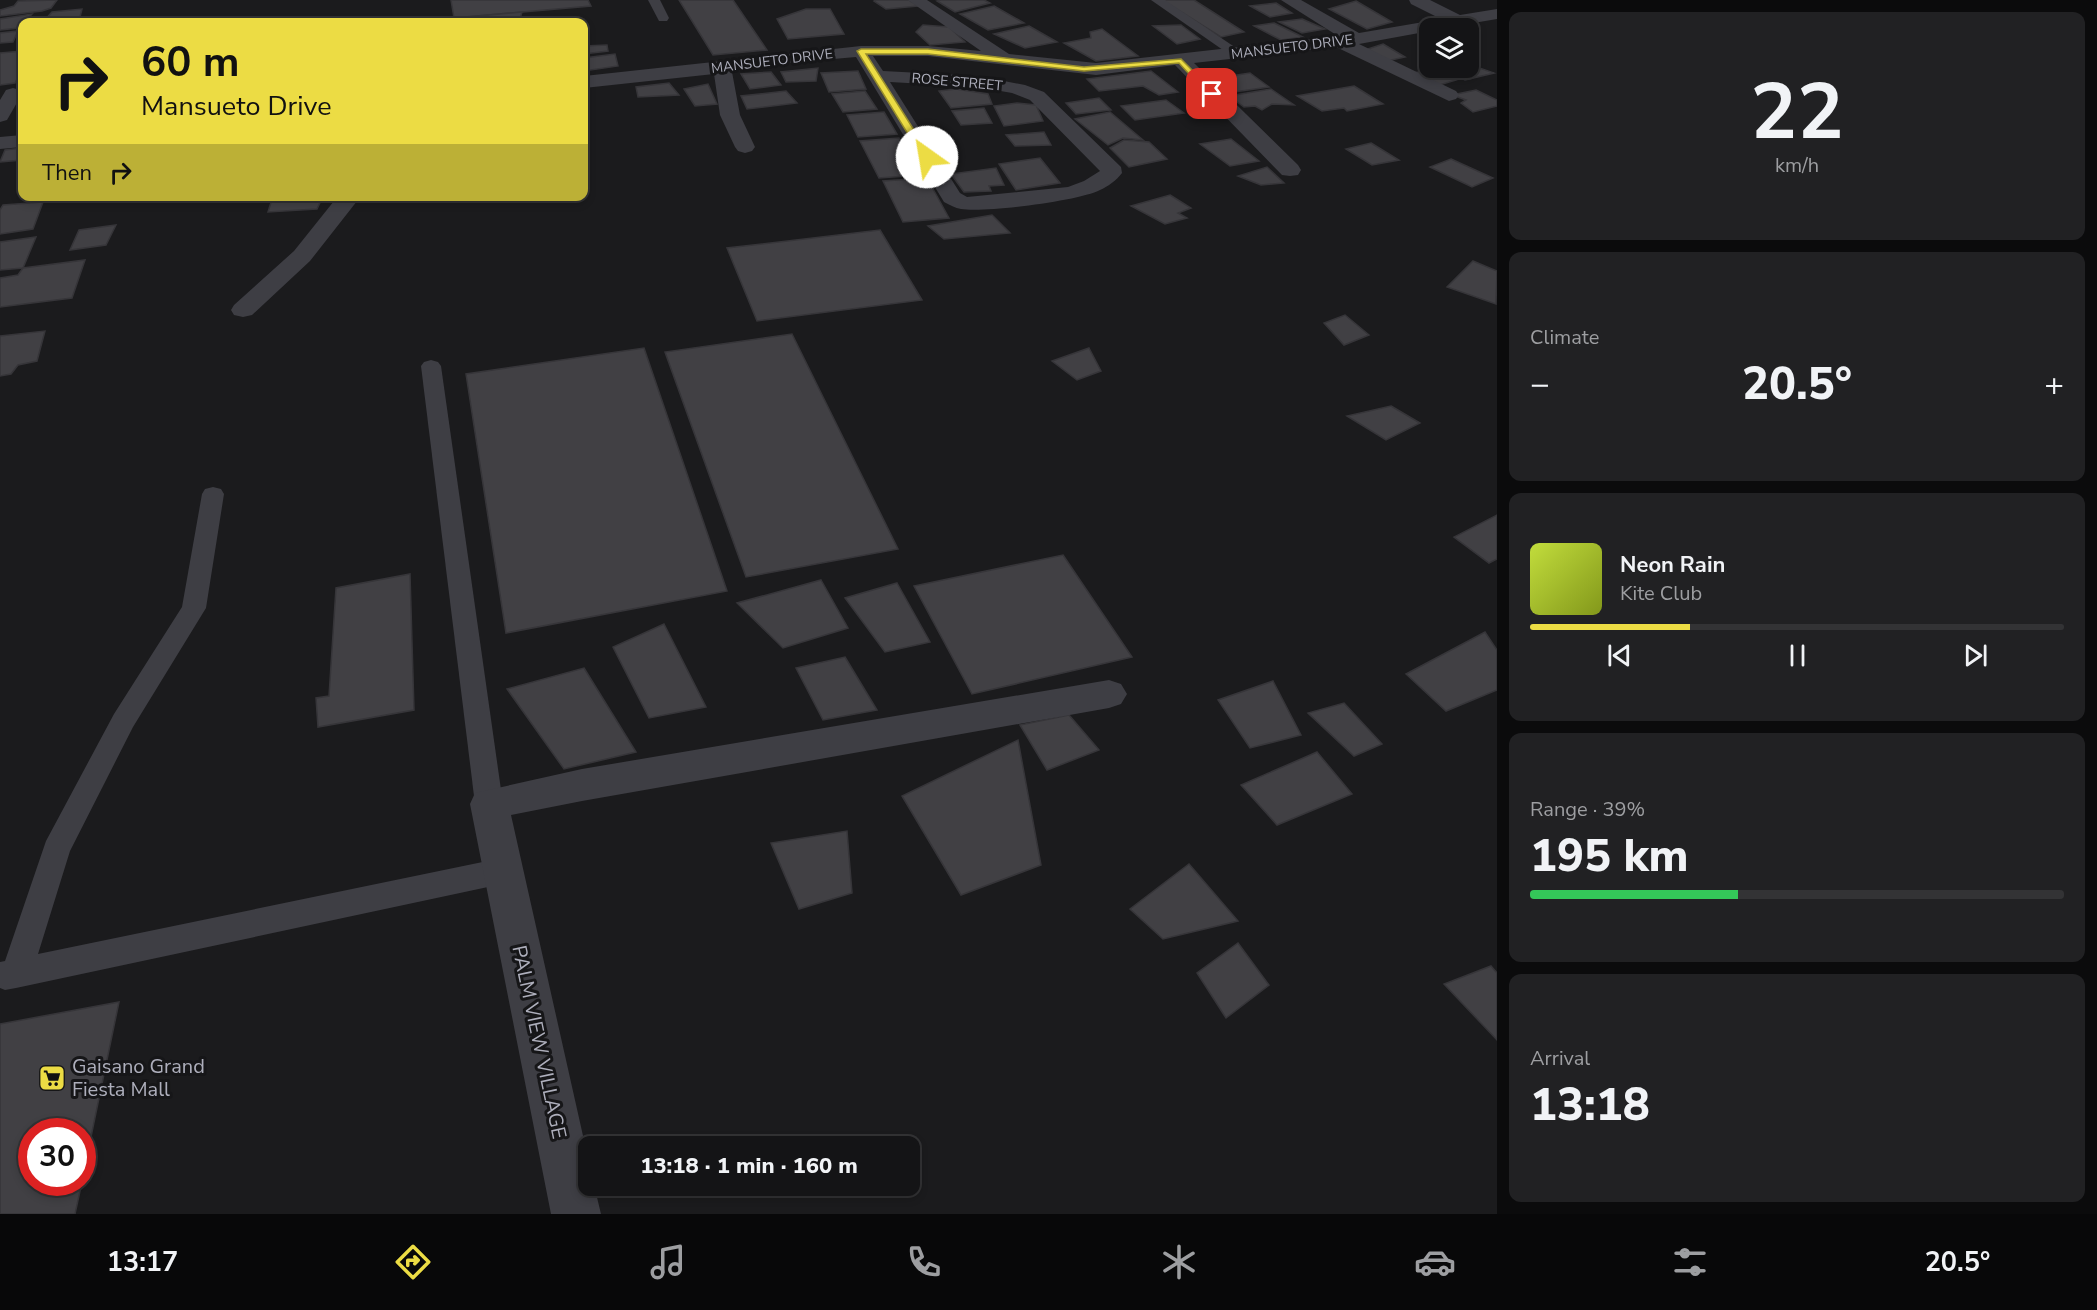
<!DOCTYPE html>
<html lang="en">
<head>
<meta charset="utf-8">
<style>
	:root { --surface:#141416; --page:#212123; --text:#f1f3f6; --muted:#9d9ea1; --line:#333335; --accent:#ecdc44 }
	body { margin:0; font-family:"Nunito Sans",sans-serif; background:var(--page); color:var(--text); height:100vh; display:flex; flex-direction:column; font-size:22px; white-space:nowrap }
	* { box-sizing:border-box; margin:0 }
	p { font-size:20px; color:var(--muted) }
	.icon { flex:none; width:33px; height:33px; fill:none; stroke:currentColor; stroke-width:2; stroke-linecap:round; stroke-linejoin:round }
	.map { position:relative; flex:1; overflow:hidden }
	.sheet { display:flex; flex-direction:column; gap:12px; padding:12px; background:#0b0b0c; width:600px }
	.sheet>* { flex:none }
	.top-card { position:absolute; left:18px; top:18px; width:570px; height:183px; border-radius:12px; box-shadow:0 3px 9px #0003,0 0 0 2px var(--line); background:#ecdc44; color:#111; overflow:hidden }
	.tools { position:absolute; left:1419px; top:18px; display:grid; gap:12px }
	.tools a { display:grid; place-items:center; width:60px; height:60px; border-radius:12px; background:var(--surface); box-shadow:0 3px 9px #0003,0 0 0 2px var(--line); font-size:30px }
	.speed { position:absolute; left:18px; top:1118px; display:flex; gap:12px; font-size:30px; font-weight:700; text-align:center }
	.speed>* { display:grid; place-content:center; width:78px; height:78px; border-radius:50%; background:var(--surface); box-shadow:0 3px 9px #0003,0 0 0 2px var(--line); line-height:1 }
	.speed .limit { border:9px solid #d22; background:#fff; color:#111 }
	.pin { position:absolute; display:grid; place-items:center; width:51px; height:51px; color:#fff; margin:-26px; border-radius:12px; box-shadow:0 3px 9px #0006 }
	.me { position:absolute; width:66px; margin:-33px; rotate:328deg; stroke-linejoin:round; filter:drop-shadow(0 0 4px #0008) }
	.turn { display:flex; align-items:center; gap:21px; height:126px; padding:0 24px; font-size:27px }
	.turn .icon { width:78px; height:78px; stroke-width:2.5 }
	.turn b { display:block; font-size:42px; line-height:51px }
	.then { display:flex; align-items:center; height:57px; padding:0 24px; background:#0003; gap:12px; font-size:22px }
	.big { font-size:45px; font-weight:800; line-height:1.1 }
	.sheet .tile { flex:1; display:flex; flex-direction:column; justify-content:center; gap:9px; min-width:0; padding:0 21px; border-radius:12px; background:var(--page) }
	.sheet .dial { align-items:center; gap:0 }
	.dial b { font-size:78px; line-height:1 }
	.song { display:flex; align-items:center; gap:18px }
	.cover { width:72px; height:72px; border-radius:9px; background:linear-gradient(135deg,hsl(70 70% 55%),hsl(70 70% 35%)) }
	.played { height:6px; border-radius:3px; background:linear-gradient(90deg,var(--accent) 30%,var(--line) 30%) }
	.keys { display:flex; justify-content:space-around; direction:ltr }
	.heat { display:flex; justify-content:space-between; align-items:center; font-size:33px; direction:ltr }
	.charge { height:9px; border-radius:4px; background:linear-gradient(90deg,#34c759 39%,var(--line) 0) }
	.trip { position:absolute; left:578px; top:1136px; width:342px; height:60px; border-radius:12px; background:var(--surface); box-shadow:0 3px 9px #0003,0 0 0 2px var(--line); font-weight:800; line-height:60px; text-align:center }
	.menu { display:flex; height:96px; justify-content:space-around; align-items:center; background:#080809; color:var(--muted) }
	.menu .icon { width:42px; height:42px }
	.menu .active { color:var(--accent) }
	.menu b { font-size:27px; color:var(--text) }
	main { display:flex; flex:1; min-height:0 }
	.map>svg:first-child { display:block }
	.building { fill:#414044; stroke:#363539; stroke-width:1.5 }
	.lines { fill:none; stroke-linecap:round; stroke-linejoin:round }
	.lane { fill:#3e3e44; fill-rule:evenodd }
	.street { fill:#3e3e44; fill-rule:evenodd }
	.route { fill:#ecdc44; stroke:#998f2c; stroke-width:1.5 }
	.labels { text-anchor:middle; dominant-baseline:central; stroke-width:6; stroke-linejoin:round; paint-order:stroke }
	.far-street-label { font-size:14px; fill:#aeafbc; stroke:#161618 }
	.near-street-label { font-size:20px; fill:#aeafbc; stroke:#161618 }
	.near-poi-label { font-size:20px; fill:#aeafbc; stroke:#161618; text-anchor:start }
</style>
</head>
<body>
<main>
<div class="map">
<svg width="1497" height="1214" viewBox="0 0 1497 1214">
	<rect width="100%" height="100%" fill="#1b1b1d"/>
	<g class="building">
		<polygon points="57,0 51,8 42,11 0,16 0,10 14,6 18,1"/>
		<polygon points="451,0 588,0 591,6 454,18"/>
		<polygon points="679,0 733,0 767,50 713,55"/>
		<polygon points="876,0 909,0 919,6 886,9 874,1"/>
		<polygon points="941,0 984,0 990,3 955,12 937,1"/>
		<polygon points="1162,0 1194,0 1244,32 1221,37"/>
		<polygon points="1356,1 1392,22 1367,29 1329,9"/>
		<polygon points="1276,3 1292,13 1270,17 1250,6"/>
		<polygon points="994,6 1024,23 988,30 960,14"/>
		<polygon points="82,9 79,21 43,22 52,12"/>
		<polygon points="806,9 830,9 844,34 788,39 777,19"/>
		<polygon points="522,12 519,22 468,22 468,17"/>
		<polygon points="32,14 19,28 0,30 0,19"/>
		<polygon points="1302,19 1325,29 1302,33 1279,22"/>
		<polygon points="1274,23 1303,37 1281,40 1254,26"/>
		<polygon points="923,25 949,27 965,42 930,45 916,32"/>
		<polygon points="1181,25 1200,39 1177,44 1153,26"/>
		<polygon points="1029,26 1057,42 1025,48 994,34"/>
		<polygon points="1102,29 1138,56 1096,61 1064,43 1091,38 1090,32"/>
		<polygon points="18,31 13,42 0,43 0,33"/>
		<polygon points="1383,44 1405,57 1387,61 1368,49"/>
		<polygon points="607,45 608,51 584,54 584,46"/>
		<polygon points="22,51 22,69 15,83 0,85 0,53"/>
		<polygon points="615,54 618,66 584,71 584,58"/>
		<polygon points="1468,64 1494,73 1465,80 1443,69 1468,68"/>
		<polygon points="818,68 816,81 786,82 781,72"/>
		<polygon points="1438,69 1456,80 1436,86 1413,73"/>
		<polygon points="858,71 866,89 829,92 821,73"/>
		<polygon points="1151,71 1178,92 1159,95 1143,86 1099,91 1087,79"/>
		<polygon points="771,72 781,85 750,89 741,74"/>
		<polygon points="1250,73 1269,87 1227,93 1218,88 1223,87 1210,79"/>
		<polygon points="669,83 679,95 638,97 636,87"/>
		<polygon points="708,84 717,104 695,106 684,89"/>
		<polygon points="1354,86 1383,104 1347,111 1344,108 1322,111 1297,96"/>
		<polygon points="956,89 988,94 992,104 951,108 939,91"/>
		<polygon points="1271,89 1294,105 1272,104 1262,110 1255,106 1244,107 1229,96"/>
		<polygon points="1476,90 1497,100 1497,106 1473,112 1461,103 1466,100 1452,95"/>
		<polygon points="786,91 797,103 747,109 741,96"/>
		<polygon points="865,91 877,109 843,112 832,94"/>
		<polygon points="1099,98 1111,110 1076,114 1066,103"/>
		<polygon points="1166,100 1184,113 1135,120 1121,106"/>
		<polygon points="1017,103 1036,105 1043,121 1004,126 994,106"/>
		<polygon points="984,108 992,123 961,125 952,111"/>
		<polygon points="884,112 897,134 858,137 847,115"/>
		<polygon points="1110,112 1143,140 1123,138 1108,145 1075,119"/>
		<polygon points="1044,132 1051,145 1015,146 1006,135"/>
		<polygon points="899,138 920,175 879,178 860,141"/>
		<polygon points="1231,139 1259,161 1230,166 1200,144"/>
		<polygon points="1124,140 1149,142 1167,159 1129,167 1110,148"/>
		<polygon points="1371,143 1399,160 1372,165 1346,149"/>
		<polygon points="22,148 22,160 0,162 5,150"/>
		<polygon points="1040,158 1060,183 1016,190 999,164"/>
		<polygon points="1451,159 1493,178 1472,187 1430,167"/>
		<polygon points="1267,167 1284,183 1261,185 1238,176"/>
		<polygon points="996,168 1004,185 989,186 991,191 964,192 951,174"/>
		<polygon points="927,178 949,218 903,222 883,181"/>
		<polygon points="1170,195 1191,208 1178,213 1187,218 1165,224 1131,206"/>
		<polygon points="323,196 317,209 268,212 273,196"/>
		<polygon points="43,202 33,229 0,234 0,210 3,205"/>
		<polygon points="992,215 1010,233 944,239 928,226"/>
		<polygon points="116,225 106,245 70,250 79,230"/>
		<polygon points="880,230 922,300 757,321 727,248"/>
		<polygon points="36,237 23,268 0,270 0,242"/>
		<polygon points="85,260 72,298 0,307 0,278 18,275 23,268"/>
		<polygon points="1473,261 1497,271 1496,304 1447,287"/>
		<polygon points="1345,315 1369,335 1344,345 1324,323"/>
		<polygon points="45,331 37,361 18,365 11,374 0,376 0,336"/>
		<polygon points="792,334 898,549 746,577 665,352"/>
		<polygon points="644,348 727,591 506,633 466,374"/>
		<polygon points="1089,348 1101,371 1077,380 1052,361"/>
		<polygon points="1391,406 1420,423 1386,440 1347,416"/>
		<polygon points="1497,515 1497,559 1489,563 1454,537"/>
		<polygon points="1063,555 1132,657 972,694 914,586"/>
		<polygon points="410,574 414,710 318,727 316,698 329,696 336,588"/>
		<polygon points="821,580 848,628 783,648 737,603"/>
		<polygon points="897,583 930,642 885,652 845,598"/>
		<polygon points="664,624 706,707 649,718 613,647"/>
		<polygon points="1485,632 1497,650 1497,690 1446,711 1406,674"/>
		<polygon points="845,657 877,710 823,720 796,668"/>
		<polygon points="584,668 636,752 564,769 507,689"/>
		<polygon points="1273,681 1301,735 1250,748 1218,700"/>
		<polygon points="1344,703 1382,744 1354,756 1308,713"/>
		<polygon points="1069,715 1099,750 1047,770 1020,725"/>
		<polygon points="1018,740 1041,865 961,895 902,796"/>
		<polygon points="1317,752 1352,794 1277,825 1241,785"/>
		<polygon points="847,831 852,893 799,909 771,843"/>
		<polygon points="1189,864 1238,921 1163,939 1130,909"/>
		<polygon points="1238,943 1269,985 1226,1018 1197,973"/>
		<polygon points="1491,966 1497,973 1497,1040 1444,984"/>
		<polygon points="119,1002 82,1180 82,1131 32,1131 32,1182 82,1182 75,1214 0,1214 0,1024"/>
	</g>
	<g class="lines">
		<g class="lane">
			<polygon points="648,0 660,0 669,18 667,21 659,21"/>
			<polygon points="1151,0 1165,0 1245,54 1243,57 1233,57"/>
			<polygon points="431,360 438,362 441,366 503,804 499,812 489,816 479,812 475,804 421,366 424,362"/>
			<polygon points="213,487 221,489 224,494 206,608 133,727 70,851 38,954 502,858 512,862 517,871 512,880 502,884 16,988 5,990 0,988 0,962 5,961 46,841 114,714 182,607 202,494 205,489"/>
		</g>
		<g class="street">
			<path d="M908,0h19l82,54 87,9 242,-27 -57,-36h20l58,33 82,-14 -30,-15 -2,-4h21l30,15 37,-6v10l-53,9h-14v3l-71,13 97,47 3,4 -3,4 -7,2 -113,-54 -142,16 104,102 3,5 -3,5 -8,1 -8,-1 -107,-110 -79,10 -168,-19h-55l10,15 95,5 47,9 19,7 77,75 1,6c-5,7 -15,14 -22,17 -21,11 -116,23 -139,19 -6,-1 -11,-4 -17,-7l-88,-145 -80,7 -44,8 8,43 15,32 -3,4 -7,2 -7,-2 -3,-4 -15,-32 -6,-41 -130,14v-12l277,-30h67l53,5zM890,82l88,5 34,6 18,7 70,71 -16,10 -16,6 -101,10 -7,-4z"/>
			<polygon points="13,88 20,90 22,94 7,120 0,122 0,100 6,90"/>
			<polygon points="22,135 22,147 0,149 0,137"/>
			<polygon points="338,196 361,196 310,261 252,315 243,317 234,315 231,310 234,305 294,251"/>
			<polygon points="1109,680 1121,684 1127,694 1121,704 1109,708 582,801 511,815 588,1158 588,1185 594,1185 601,1214 551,1214 470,804 475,793 582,769"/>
		</g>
	</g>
	<polygon class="route" points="861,49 928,49 1084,67 1181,59 1216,94 1209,96 1179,63 1084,71 928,54 866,54 931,157 927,159 922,157 857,51"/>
	<defs>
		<symbol id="supermarket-square" viewBox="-11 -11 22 22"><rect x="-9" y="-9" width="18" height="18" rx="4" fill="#ecdc44" stroke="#161618"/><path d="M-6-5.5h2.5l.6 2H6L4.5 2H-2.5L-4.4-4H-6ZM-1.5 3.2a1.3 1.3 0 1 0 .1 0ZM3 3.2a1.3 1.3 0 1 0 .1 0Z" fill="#111"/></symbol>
	</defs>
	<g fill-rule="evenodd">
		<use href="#supermarket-square" x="37" y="1063" width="30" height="30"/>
	</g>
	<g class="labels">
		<g class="far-street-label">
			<text transform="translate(1292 47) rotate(-7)">MANSUETO DRIVE</text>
			<text transform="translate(772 61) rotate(-7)">MANSUETO DRIVE</text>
			<text transform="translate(957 82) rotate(5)">ROSE STREET</text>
		</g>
		<g class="near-street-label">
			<text transform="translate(539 1042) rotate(78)">PALM VIEW VILLAGE</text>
		</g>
		<g class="near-poi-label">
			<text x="72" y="1066">Gaisano Grand<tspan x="72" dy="23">Fiesta Mall</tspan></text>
		</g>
	</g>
</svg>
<div class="tools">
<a><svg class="icon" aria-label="layers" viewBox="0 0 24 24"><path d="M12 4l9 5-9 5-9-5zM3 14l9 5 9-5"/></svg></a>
</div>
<div class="speed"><div class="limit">30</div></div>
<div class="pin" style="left:1212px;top:94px;background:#d93025"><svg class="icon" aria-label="arrive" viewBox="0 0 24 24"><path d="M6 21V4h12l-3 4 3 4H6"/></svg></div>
<svg class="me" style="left:927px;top:157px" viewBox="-20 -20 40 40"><circle r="19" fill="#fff"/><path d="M0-13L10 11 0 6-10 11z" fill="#ecdc44"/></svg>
<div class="trip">13:18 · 1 min · 160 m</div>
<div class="top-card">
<div class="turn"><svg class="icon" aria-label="right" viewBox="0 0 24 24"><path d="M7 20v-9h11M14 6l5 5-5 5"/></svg><div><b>60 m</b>Mansueto Drive</div></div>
<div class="then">Then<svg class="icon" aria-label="right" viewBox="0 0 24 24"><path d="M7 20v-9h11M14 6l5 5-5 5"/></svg></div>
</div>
</div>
<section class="sheet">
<div class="tile dial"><b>22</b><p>km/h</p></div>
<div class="tile"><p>Climate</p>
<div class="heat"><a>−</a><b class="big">20.5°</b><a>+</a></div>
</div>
<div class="tile">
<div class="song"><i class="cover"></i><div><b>Neon Rain</b><p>Kite Club</p></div></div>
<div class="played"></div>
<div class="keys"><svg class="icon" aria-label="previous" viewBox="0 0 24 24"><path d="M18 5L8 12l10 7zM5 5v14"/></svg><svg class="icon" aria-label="pause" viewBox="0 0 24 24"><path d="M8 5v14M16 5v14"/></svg><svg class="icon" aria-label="next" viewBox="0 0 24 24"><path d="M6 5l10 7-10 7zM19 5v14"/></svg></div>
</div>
<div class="tile"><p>Range · 39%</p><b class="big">195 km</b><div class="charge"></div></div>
<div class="tile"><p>Arrival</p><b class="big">13:18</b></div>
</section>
</main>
<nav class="menu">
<b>13:17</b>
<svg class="icon active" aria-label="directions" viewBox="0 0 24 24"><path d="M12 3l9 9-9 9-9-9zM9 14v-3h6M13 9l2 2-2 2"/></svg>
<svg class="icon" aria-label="music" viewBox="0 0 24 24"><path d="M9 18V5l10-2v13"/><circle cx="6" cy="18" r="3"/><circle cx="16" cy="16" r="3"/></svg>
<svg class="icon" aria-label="phone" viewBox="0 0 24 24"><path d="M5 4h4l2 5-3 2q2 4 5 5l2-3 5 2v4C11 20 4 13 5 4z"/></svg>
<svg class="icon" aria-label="climate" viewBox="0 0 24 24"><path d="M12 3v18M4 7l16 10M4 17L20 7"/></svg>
<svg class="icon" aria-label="car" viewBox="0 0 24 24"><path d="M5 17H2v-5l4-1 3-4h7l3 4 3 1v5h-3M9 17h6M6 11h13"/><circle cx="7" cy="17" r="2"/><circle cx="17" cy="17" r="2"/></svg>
<svg class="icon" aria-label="filters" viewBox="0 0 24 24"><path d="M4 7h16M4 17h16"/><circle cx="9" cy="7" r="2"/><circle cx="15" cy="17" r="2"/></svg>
<b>20.5°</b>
</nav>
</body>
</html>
